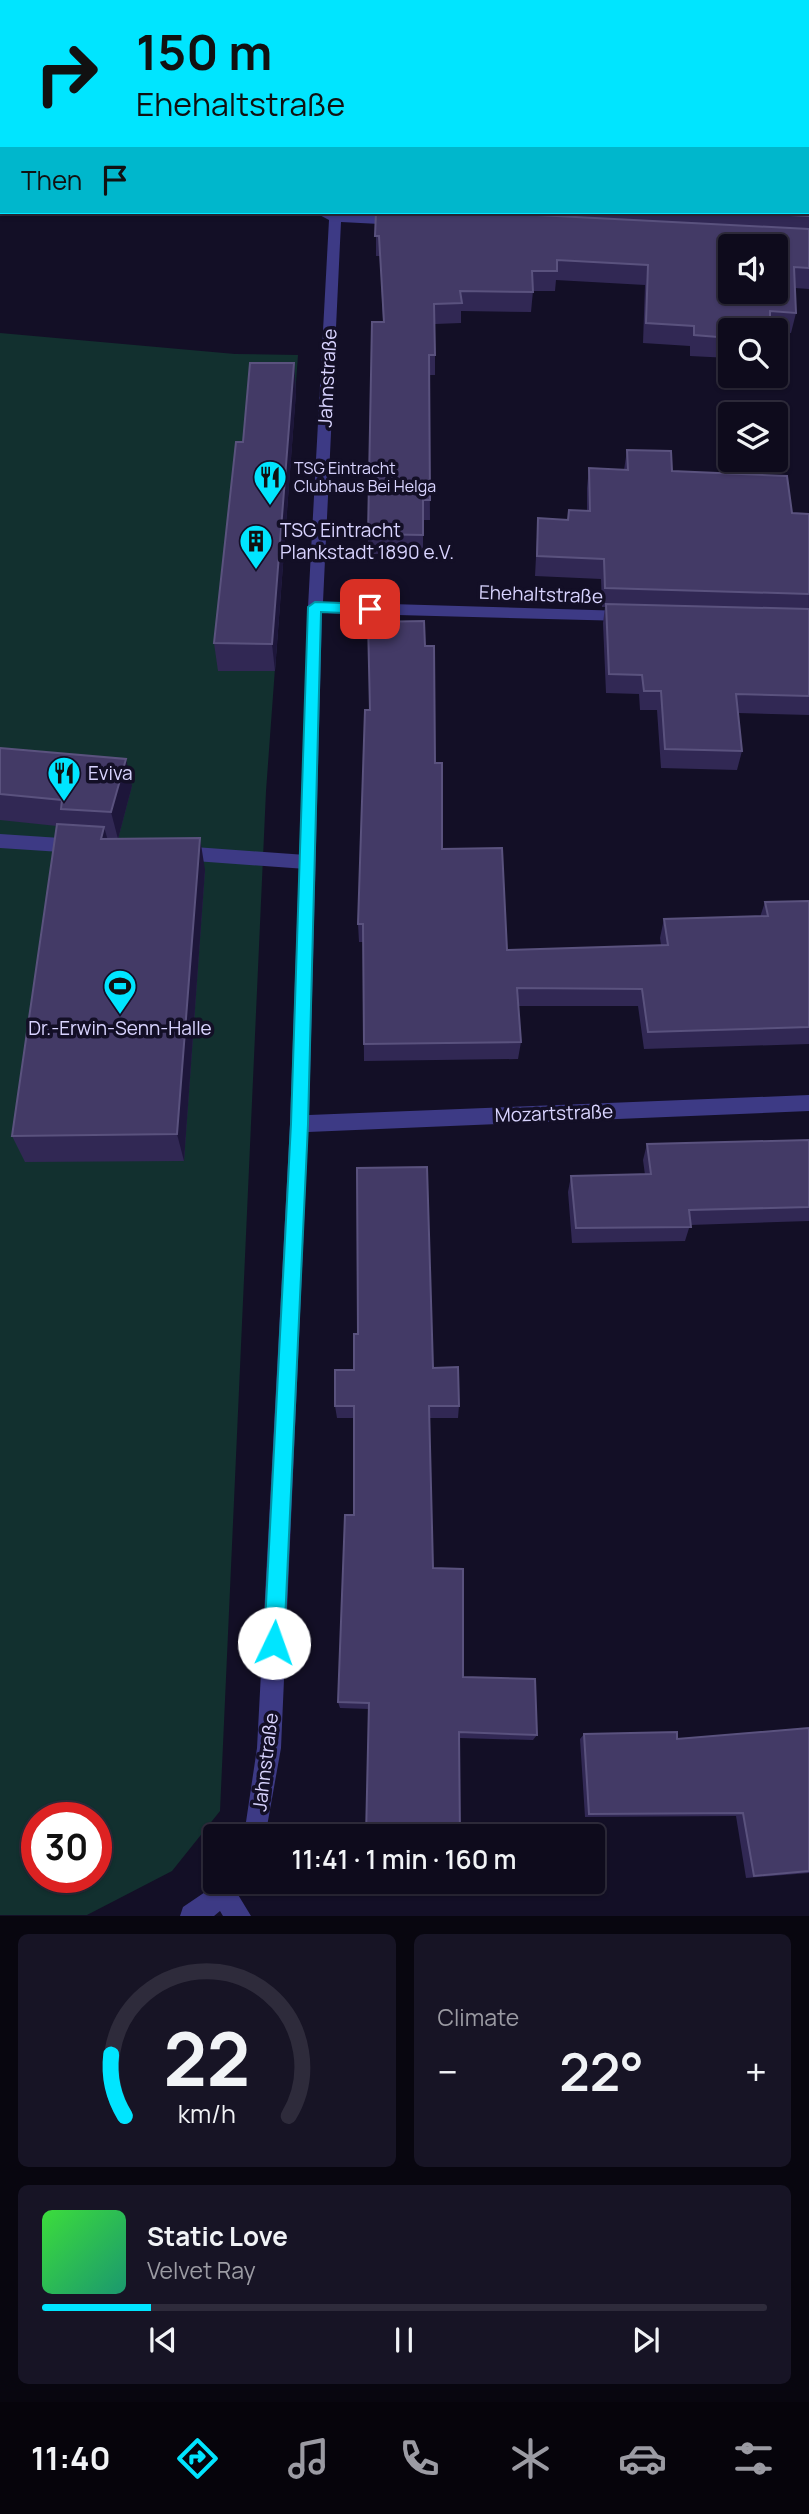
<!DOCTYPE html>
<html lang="en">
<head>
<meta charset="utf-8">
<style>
	:root { --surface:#0e0b1c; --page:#171425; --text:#f1f3f6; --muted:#9b9ba3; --line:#2e2b3b; --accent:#00e5ff }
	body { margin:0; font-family:Manrope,sans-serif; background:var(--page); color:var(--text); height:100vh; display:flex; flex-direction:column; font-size:26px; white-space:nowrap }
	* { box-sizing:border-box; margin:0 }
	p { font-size:23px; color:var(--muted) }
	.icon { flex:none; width:38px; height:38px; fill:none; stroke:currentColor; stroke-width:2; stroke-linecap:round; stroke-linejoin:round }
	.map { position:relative; height:1916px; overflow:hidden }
	.details { display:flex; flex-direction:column; gap:18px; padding:18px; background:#08060f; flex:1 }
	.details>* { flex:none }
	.banner { position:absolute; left:0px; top:0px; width:810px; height:214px; box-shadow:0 2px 5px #0004,0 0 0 2px var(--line); background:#00e5ff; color:#111; overflow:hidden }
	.buttons { position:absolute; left:718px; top:234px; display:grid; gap:14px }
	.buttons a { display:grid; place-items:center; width:70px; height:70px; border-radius:7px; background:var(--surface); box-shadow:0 2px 5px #0004,0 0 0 2px var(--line); font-size:35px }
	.speed { position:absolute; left:21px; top:1802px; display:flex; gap:14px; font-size:35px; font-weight:700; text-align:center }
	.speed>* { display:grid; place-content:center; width:91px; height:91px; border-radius:50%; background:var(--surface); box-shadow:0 2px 5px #0004,0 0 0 2px var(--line); line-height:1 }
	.speed .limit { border:10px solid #d22; background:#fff; color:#111 }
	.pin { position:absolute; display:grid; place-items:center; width:60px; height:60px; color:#fff; margin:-30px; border-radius:14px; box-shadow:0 4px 10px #0006 }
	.me { position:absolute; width:77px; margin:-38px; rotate:3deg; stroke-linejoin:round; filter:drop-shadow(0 0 5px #0008) }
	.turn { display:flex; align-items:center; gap:24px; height:147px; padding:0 21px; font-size:32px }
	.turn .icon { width:91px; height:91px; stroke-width:2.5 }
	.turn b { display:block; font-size:49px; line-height:60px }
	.then { display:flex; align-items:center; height:66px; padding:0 21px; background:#0003; gap:14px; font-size:26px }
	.big { font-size:52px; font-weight:600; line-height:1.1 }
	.details .card { flex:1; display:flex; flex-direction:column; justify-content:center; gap:10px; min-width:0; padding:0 24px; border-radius:10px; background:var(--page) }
	.details .dial { align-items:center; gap:0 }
	.dial svg { height:182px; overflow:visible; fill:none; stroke:var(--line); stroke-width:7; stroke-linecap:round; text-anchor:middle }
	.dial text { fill:var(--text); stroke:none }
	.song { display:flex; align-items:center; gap:21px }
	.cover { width:84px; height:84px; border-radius:10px; background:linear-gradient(135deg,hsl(120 70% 55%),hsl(160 70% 35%)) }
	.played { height:7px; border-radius:4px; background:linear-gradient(90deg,var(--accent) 15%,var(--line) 15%) }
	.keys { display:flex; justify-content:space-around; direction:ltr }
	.heat { display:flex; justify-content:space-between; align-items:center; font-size:38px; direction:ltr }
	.details .tiles { flex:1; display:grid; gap:18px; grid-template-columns:1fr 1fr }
	.card:last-child { grid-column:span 2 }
	.trip { position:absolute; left:203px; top:1824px; width:402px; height:70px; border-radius:7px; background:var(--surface); box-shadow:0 2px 5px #0004,0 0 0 2px var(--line); font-weight:600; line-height:70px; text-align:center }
	.tab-bar { display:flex; height:112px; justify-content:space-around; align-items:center; background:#06040b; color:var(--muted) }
	.tab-bar .icon { width:49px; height:49px }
	.tab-bar .current { color:var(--accent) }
	.tab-bar b { font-size:32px; color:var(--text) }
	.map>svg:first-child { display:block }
	.green { fill:#12302f; fill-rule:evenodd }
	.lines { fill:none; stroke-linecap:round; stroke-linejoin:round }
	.lane { fill:#3d3a85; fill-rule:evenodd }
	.street { fill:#3d3a85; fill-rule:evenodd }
	.wall { fill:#312854 }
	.shaded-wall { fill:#1d163a }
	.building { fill:#433a66; stroke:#5a527e; stroke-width:2; fill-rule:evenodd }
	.route { fill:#00e5ff; stroke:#0095a6; stroke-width:2 }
	.labels { text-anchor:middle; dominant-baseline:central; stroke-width:7; stroke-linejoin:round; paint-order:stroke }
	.far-poi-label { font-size:16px; fill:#d9d4ff; stroke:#130f26; text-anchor:start }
	.street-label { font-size:19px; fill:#d9d4ff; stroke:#130f26 }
	.poi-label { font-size:19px; fill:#d9d4ff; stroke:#130f26; text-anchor:start }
</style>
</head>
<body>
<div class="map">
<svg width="809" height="1916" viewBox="0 0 809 1916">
	<rect width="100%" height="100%" fill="#130f26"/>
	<path class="green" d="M0,333l235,21 63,1 -32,436 -46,1020 -48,60 -85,44h-87zM37,1818h59v60h-59z"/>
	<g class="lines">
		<g class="lane">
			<polygon points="0,834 76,839 82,841 84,846 82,851 76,853 0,848"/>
			<polygon points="181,846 306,855 312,857 314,862 312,867 306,869 181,860 175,858 173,853 175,848"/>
		</g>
		<g class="street">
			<rect x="53" y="0" width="10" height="2"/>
			<rect x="0" y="19" width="2" height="6"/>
			<rect x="0" y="188" width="2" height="8"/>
			<polygon points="314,212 399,217 405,221 399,225 341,222 323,602 626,611 634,616 626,621 322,613 309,1115 809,1095 809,1111 308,1132 281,1748 266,1832 265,1836 240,1836 246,1822 257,1748 290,1124 308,607 329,220"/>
			<polygon points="217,1881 242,1881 237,1893 251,1916 223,1916 220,1911 214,1916 180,1916 183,1907 214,1886"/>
		</g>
	</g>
	<g class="wall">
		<polygon points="712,0 809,0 809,289 795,288 796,313 791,333 775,332 775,331 730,331 730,358 690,356 690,346 643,343 645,285 556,280 555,291 533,291 531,312 461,311 461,323 435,324 435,375 429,375 430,520 423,520 423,554 368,554 368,534 383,322 380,256 376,256 376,212 808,212 808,2 712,2"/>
		<polygon points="294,363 296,392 275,671 218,671 214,643 243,442"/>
		<polygon points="627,450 672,471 792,513 809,514 809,715 738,713 742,751 737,770 661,768 657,710 640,710 639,694 606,693 603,623 605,607 602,607 601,579 535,576 538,518 568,520 569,510 587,511 587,488 589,468 624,470"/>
		<polygon points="425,646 442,849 507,950 661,945 660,938 664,919 760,917 765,902 809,901 809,1044 644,1049 638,1006 518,1006 521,1042 518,1059 364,1061 363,942 359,942 358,924 370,710"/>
		<polygon points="0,748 132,786 118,839 205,870 184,1161 25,1162 12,1136 57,826 0,820"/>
		<polygon points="809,1140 809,1221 690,1225 685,1241 572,1243 568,1192 571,1176 645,1175 643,1160 647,1144"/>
		<polygon points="433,1368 459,1406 458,1418 429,1418 433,1568 463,1677 537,1735 533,1740 459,1738 369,1709 340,1708 338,1702 354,1515 354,1418 337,1418 335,1406"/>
		<polygon points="809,1728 809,1873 746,1878 736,1816 585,1817 580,1739 584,1734 677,1739"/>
		<polygon points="412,1881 460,1893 459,1895 412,1894"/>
	</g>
	<g class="shaded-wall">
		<polygon points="0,0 4,0 3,2 2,2 0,15"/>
		<polygon points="294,363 296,392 275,671 272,644"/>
		<polygon points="126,759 132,786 118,839 111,812"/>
		<polygon points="104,827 113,858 101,839"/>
		<polygon points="200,838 205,870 184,1161 177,1134"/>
	</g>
	<g class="building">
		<polygon points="73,0 121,0 121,2 72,2"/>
		<rect x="222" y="0" width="254" height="2"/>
		<polygon points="721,0 809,0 809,216 731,212 808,212 808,2 722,2"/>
		<path d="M376,212h102l331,17v39l-15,-1 2,46 -26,-2v20h-40v7l-36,-3v-9l-48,-3 2,-58 -91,-5v11h-25l1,21 -73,-1 2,12 -28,1 1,51h-6l1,145h-7v35l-55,-1 4,-212h12l-5,-86h-4zM730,247h45v45h-45z"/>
		<polygon points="250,363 294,363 272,644 214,643 236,442 243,442"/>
		<polygon points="627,450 671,451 672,471 787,476 792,513 809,514 809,594 605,588 604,559 537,556 538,518 568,520 569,510 590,511 589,468 628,470"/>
		<polygon points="606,604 809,609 809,696 736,694 742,751 665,749 661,691 644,691 642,675 609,674"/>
		<polygon points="424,621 425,646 434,646 435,763 442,763 442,849 502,848 507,950 668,945 664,919 768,916 765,902 809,901 809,1027 648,1032 642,989 517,988 521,1042 364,1044 363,924 358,924 365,710 370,710 368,622"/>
		<polygon points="0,748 126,759 111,812 61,809 62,800 0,794"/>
		<polygon points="57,824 104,827 101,839 200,838 177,1134 12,1136"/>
		<polygon points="809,1140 809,1207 689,1210 691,1227 576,1228 571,1176 651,1174 647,1144"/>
		<polygon points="427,1167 433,1368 458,1367 459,1406 429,1406 433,1568 463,1569 463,1677 535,1679 537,1735 459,1732 460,1836 366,1836 369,1703 338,1702 345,1515 354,1515 354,1406 335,1406 335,1370 354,1370 354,1334 358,1334 357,1168"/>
		<polygon points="809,1728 809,1871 754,1876 743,1813 589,1814 584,1734 677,1732 677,1739"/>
		<polygon points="412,1881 460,1881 460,1893 412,1892"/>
	</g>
	<polygon class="route" points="315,602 370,604 376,609 370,614 321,612 308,1124 284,1643 281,1650 274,1653 267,1650 264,1643 291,1124 308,607"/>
	<defs>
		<symbol id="restaurant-pin" viewBox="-11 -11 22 30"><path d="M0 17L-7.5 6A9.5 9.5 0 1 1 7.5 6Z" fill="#00e5ff" stroke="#130f26"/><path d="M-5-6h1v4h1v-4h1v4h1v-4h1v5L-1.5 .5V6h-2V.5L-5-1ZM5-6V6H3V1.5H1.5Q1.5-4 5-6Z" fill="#111"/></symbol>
		<symbol id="building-pin" viewBox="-11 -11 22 30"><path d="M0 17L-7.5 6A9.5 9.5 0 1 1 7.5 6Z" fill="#00e5ff" stroke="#130f26"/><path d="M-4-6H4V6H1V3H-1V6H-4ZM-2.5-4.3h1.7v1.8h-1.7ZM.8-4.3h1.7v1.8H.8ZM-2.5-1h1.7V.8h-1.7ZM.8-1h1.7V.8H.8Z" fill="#111"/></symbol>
		<symbol id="stadium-pin" viewBox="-11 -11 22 30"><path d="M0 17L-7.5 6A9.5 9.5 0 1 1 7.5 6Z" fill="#00e5ff" stroke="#130f26"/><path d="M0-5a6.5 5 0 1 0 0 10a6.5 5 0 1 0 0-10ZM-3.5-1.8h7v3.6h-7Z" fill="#111"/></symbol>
	</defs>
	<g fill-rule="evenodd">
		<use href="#restaurant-pin" x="251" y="458" width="38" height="52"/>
		<use href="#building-pin" x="237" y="522" width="38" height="52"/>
		<use href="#restaurant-pin" x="45" y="754" width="38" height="52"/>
		<use href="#stadium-pin" x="101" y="967" width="38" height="52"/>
	</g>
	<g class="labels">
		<g class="far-poi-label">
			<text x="294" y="468">TSG Eintracht<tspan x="294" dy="18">Clubhaus Bei Helga</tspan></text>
		</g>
		<g class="street-label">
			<text transform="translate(327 378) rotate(-87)">Jahnstraße</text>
			<text transform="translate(541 594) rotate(2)">Ehehaltstraße</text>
			<text transform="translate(554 1113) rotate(-2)">Mozartstraße</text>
			<text transform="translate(265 1762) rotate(-83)">Jahnstraße</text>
		</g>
		<g class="poi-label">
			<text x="280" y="530">TSG Eintracht<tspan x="280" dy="22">Plankstadt 1890 e.V.</tspan></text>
			<text x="88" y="773">Eviva</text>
			<text x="120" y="1028" text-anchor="middle">Dr.-Erwin-Senn-Halle</text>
		</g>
	</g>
</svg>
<div class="buttons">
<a><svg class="icon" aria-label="sound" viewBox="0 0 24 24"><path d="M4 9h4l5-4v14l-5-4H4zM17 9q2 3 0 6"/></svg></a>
<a><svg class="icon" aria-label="search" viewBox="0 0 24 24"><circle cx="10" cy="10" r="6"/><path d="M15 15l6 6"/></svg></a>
<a><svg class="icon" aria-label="layers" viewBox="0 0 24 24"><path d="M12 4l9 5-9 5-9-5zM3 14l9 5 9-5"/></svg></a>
</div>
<div class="speed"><div class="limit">30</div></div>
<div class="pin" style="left:370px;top:609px;background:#d93025"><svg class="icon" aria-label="arrive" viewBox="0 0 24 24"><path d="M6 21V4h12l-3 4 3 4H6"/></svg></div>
<svg class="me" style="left:274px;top:1643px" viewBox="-20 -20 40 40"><circle r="19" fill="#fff"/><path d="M0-13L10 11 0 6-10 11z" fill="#00e5ff"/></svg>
<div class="trip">11:41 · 1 min · 160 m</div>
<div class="banner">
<div class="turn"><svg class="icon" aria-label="right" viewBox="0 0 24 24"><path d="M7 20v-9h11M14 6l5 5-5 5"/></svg><div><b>150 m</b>Ehehaltstraße</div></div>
<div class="then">Then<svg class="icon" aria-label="arrive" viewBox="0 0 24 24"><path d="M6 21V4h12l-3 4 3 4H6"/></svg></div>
</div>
</div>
<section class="details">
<div class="tiles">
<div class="card dial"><svg viewBox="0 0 100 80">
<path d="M14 69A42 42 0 1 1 86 69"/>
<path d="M14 69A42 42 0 0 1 8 42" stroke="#00e5ff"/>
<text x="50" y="56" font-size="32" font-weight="700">22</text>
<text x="50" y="72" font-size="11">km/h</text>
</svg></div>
<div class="card"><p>Climate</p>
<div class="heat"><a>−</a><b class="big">22°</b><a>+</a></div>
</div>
<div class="card">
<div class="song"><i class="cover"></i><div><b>Static Love</b><p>Velvet Ray</p></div></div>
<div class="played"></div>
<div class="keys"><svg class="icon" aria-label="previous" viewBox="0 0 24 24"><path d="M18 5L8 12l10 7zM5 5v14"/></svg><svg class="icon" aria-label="pause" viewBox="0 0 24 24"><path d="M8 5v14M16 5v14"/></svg><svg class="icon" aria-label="next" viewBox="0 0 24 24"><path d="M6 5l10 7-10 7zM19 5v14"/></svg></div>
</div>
</div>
</section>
<nav class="tab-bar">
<b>11:40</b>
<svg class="icon current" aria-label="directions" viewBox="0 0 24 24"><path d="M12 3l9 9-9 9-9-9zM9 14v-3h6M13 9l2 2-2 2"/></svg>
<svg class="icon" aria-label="music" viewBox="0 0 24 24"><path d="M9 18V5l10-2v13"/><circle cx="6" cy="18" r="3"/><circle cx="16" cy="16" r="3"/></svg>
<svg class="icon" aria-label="phone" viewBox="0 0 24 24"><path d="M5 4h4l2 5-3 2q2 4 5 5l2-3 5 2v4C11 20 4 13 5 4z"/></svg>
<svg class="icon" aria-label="climate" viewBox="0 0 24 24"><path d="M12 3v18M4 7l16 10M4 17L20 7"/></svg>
<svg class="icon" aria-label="car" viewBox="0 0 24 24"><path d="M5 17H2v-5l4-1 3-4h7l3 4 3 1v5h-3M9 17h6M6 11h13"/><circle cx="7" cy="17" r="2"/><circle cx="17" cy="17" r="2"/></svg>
<svg class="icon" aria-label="filters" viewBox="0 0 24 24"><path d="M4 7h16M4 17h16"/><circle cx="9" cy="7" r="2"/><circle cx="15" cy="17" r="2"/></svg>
</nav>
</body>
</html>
